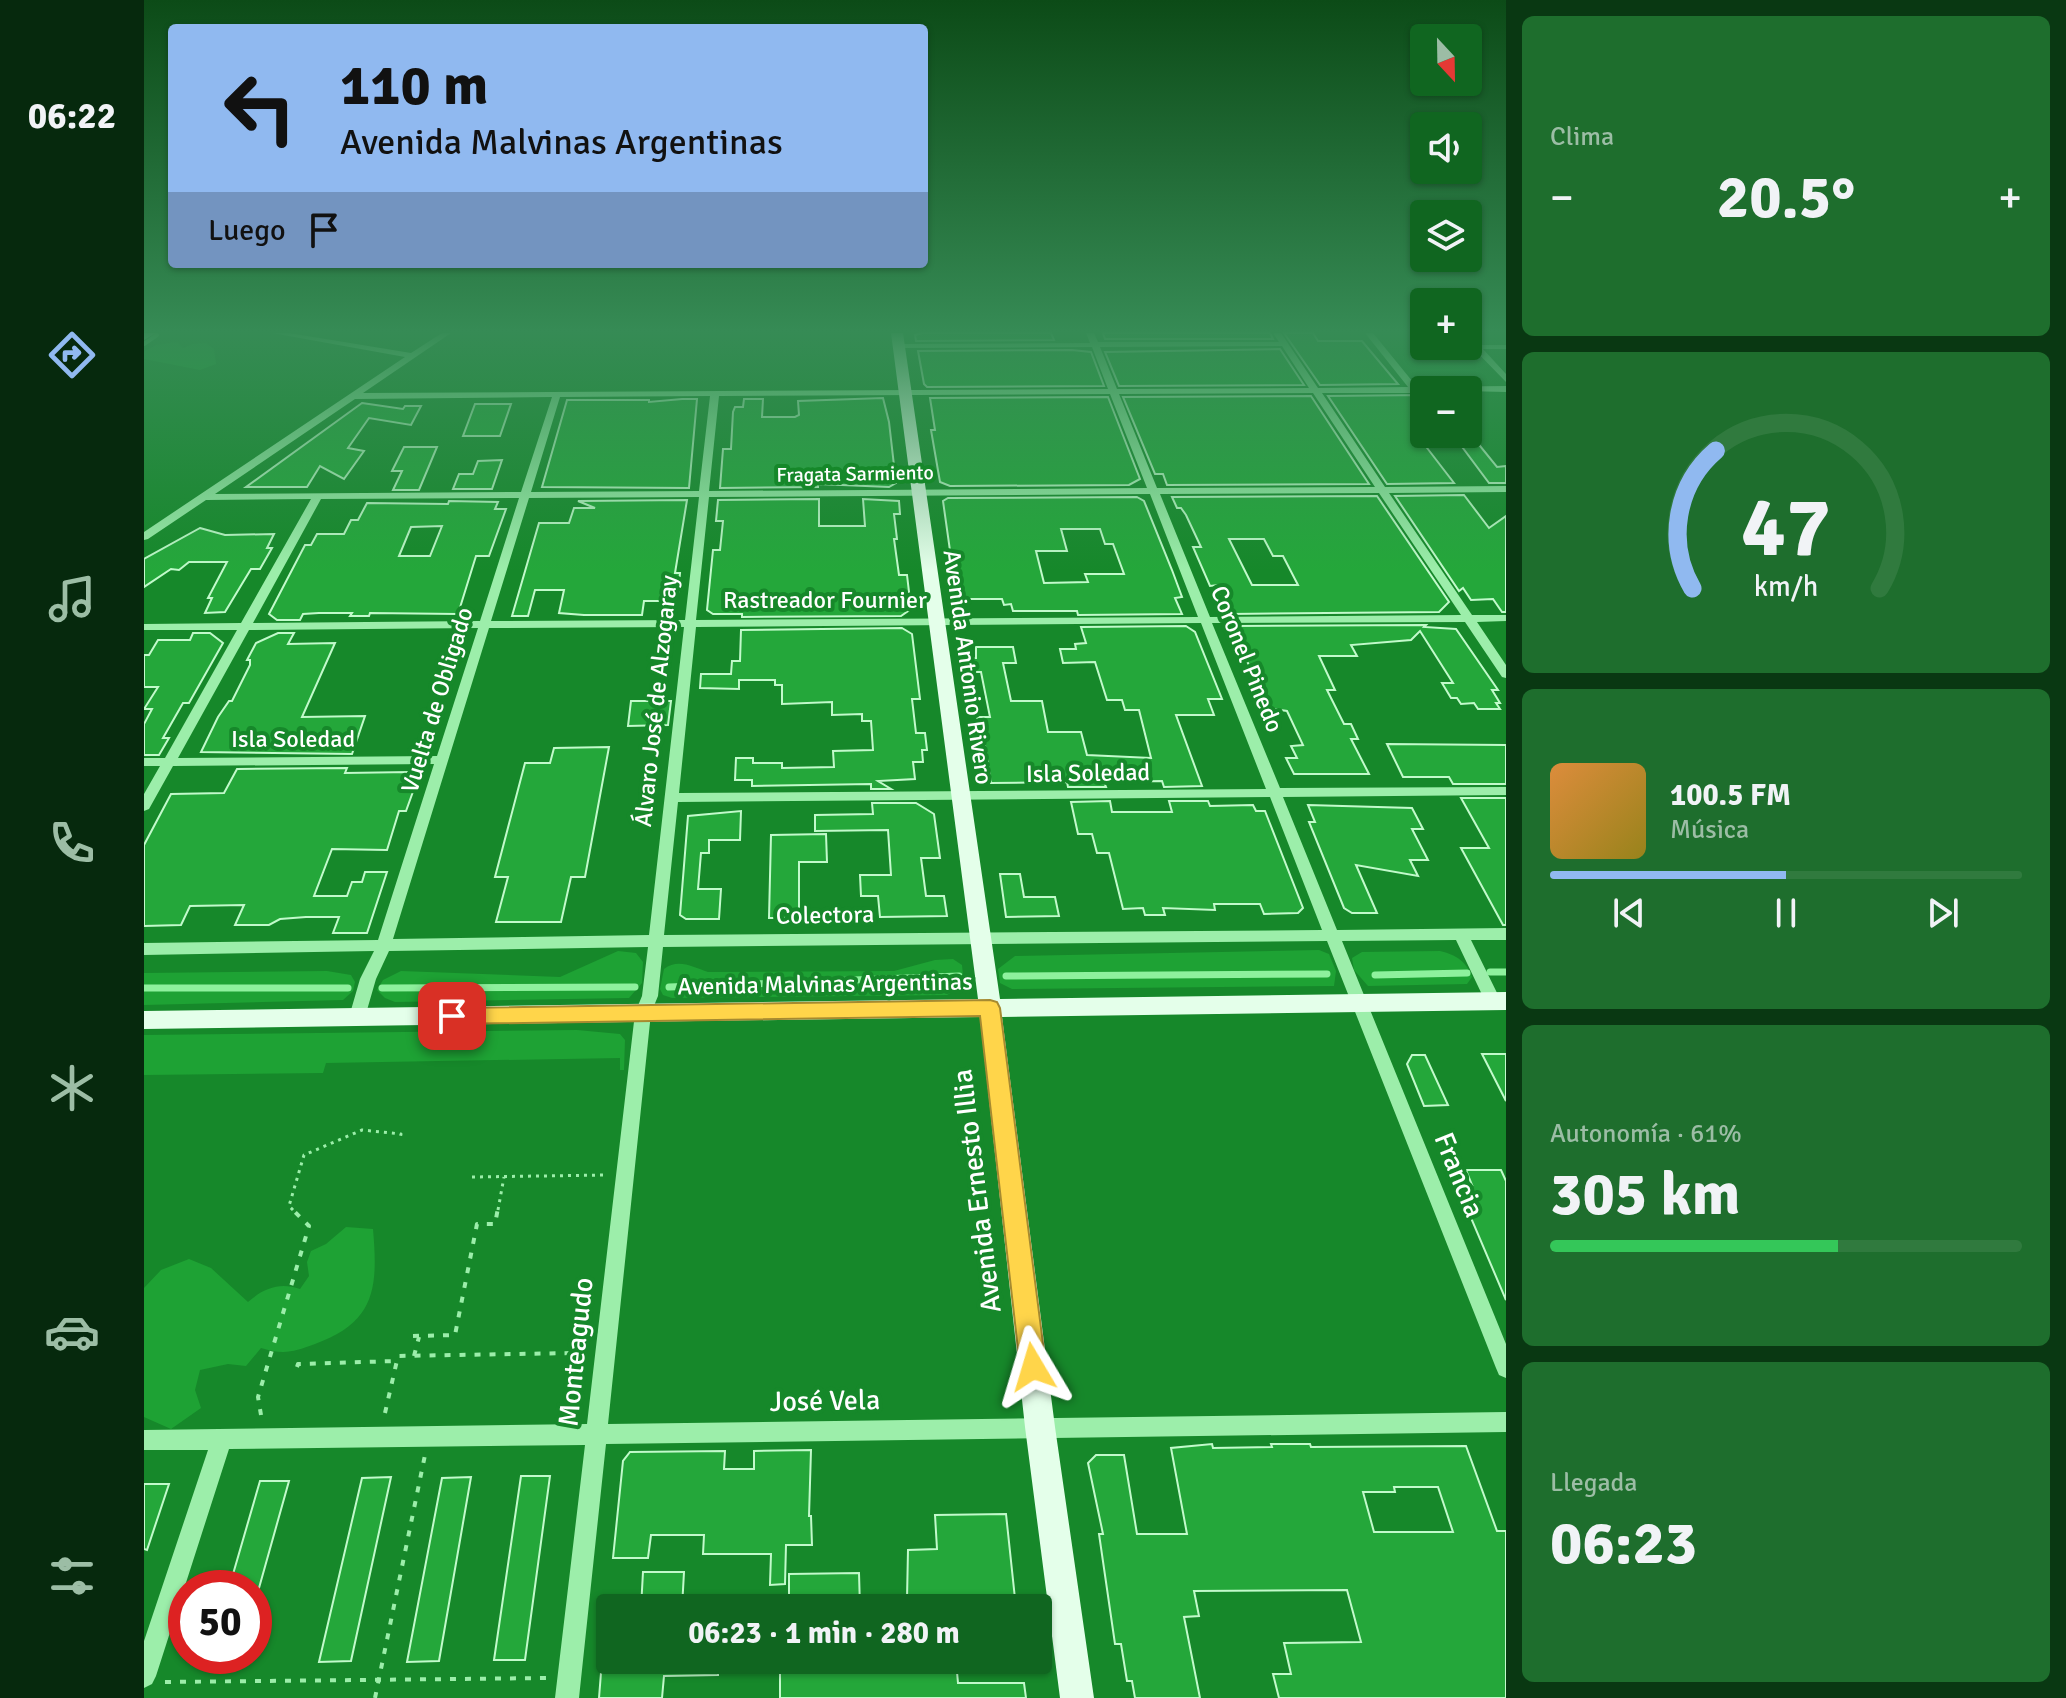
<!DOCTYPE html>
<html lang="es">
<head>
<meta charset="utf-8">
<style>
	:root { --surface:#106620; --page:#1e6e2d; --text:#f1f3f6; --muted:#9cbda5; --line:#307a3e; --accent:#90b9f0 }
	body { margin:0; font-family:Signika,sans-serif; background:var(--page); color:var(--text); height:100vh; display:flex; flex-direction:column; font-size:30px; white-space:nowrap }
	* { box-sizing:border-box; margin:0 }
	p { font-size:26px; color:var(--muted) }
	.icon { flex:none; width:44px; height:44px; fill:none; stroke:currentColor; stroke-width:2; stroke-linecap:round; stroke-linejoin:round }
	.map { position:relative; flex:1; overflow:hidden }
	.sheet { display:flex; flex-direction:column; gap:16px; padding:16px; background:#093812; width:560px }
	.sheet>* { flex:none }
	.banner { position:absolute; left:24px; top:24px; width:760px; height:244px; border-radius:8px; box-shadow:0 2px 6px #0004; background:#90b9f0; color:#111; overflow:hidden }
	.needle { width:52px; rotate:158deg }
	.fabs { position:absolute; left:1266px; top:24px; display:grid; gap:16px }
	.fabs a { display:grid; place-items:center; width:72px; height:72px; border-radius:8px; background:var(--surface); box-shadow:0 2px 6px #0004; font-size:40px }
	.speed { position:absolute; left:24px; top:1570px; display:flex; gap:16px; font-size:40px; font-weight:700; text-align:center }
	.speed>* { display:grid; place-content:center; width:104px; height:104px; border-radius:50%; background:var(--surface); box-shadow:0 2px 6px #0004; line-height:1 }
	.speed .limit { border:12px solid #d22; background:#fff; color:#111 }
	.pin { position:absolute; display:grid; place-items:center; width:68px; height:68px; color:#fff; margin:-34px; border-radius:16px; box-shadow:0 4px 12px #0006 }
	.me { position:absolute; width:88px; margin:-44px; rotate:353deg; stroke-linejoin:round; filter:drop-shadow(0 0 6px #0008) }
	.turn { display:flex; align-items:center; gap:28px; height:168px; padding:0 40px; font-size:36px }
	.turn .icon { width:104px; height:104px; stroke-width:2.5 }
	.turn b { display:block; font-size:56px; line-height:68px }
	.then { display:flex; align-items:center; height:76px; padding:0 40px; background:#0003; gap:16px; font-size:30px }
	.big { font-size:60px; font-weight:800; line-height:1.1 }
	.sheet .widget { flex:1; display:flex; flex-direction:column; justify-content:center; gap:12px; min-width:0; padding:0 28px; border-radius:12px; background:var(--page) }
	.sheet .dial { align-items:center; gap:0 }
	.dial svg { height:208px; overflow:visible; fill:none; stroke:var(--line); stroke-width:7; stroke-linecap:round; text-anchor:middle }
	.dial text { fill:var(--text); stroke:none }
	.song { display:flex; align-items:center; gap:24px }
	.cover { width:96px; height:96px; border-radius:12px; background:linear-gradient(135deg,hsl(30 70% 55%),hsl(50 70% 35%)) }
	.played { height:8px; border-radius:4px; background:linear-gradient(90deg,var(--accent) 50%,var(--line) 50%) }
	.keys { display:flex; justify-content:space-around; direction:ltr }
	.heat { display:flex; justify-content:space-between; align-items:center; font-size:44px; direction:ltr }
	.charge { height:12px; border-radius:6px; background:linear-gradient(90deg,#34c759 61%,var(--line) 0) }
	.trip { position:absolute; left:452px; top:1594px; width:456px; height:80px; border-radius:8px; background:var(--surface); box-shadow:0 2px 6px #0004; font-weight:800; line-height:80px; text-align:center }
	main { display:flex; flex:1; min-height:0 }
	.menu { display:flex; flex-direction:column; width:144px; justify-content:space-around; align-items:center; background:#06290d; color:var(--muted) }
	.menu .icon { width:56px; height:56px }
	.menu .current { color:var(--accent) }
	.menu b { font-size:36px; color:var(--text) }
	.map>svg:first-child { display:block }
	.green { fill:#1ea234 }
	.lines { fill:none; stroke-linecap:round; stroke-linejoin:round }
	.stream-far1 { stroke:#8ef19d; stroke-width:4 }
	.stream { stroke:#8ef19d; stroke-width:7 }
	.building { fill:#24a73a; stroke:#c2facb; stroke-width:2; fill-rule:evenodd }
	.path-far1 { stroke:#9ceeaa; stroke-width:3; stroke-dasharray:3 5; stroke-linecap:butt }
	.path { stroke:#9ceeaa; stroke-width:4; stroke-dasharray:6 9; stroke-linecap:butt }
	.minor { fill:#9ceeaa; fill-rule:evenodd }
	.major { fill:#e4ffea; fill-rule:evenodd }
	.route { fill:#ffd54a; stroke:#a68a30; stroke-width:2 }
	.labels { text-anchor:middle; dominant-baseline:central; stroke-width:8; stroke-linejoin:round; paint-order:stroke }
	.far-street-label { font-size:20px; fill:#fff; stroke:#16882a }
	.street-label { font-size:24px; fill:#fff; stroke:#16882a }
	.near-street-label { font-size:28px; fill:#fff; stroke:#16882a }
</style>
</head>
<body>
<main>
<nav class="menu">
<b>06:22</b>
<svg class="icon current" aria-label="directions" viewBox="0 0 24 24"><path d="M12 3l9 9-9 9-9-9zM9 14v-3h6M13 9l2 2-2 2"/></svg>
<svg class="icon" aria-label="music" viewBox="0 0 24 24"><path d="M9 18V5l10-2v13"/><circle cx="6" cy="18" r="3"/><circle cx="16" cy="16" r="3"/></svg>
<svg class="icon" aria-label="phone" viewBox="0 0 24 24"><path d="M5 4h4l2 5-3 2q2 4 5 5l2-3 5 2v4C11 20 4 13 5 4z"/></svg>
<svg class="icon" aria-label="climate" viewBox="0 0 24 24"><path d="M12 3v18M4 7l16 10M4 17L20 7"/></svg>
<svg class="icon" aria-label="car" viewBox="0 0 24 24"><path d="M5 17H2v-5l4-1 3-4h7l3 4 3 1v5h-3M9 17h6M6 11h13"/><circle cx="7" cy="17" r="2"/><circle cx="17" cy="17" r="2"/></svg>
<svg class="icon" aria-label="filters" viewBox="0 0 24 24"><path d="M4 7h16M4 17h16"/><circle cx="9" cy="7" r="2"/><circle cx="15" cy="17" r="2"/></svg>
</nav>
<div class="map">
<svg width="1362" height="1698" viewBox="0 0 1362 1698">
	<rect width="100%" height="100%" fill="#16882a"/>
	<g class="green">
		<polygon points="33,342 39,348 49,344 62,343 70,349 72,364 56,370 0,359 1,351 12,345"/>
		<polygon points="1175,950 1185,954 1192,971 1190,986 868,989 856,983 854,969 871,956"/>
		<polygon points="474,951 492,953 499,962 498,983 485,998 251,1002 241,998 233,990 239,980 257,971 416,977"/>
		<path d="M1296,951c16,4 26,10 32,26l-5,7 -99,2 -14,-16 -2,-12 10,-6z"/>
		<path d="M809,959l9,6 2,20 -17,10 -275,3 -9,-3 -3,-6 4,-20c14,-11 29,-2 44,3l186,-1 41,-11z"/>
		<polygon points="183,971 207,975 211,982 209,991 199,1000 0,1005 0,973"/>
		<polygon points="433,1030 476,1034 481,1040 480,1070 476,1070 476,1058 182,1063 179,1073 0,1075 0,1035"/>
		<path d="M202,1227l27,2c5,58 3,93 -58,115 -22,8 -31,11 -54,4l-15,18 -18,-2 -28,6 -5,20 6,18 -30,21 -27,-12v-129l17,-18 28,-11 22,9 37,34c16,-14 32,-20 52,-13l9,-13 -2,-14 4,-11 15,-7z"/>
	</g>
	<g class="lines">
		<polyline class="stream-far1" points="0,344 13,335"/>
		<g class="stream">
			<polyline points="1346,972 1362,972"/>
			<polyline points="1231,975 1323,973"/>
			<polyline points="862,976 1183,974"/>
			<polyline points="525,987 815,976"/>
			<polyline points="0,988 204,988"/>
			<polyline points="238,988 491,987"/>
		</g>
	</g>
	<g class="building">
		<polygon points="778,333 907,333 910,340 772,341 771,335"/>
		<polygon points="959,333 1126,333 1129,339 961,339"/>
		<polygon points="1140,333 1169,333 1174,341 1218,341 1254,384 1176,385"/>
		<polygon points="1136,349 1160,385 975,386 961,352"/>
		<polygon points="928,350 947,352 960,386 783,387 780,384 774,351"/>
		<polygon points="1280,395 1280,444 1310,483 1243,484 1184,396"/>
		<polygon points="1167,396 1225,484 1023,485 1019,474 1011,474 979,397"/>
		<polygon points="964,397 996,479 985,485 806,486 796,482 787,430 791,430 786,398"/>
		<polygon points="739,398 745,422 752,483 745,487 674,484 674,487 576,488 579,449 587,449 589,412 591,407 599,407 600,399 619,399 618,417 651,417 655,415 654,401"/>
		<polygon points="538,399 553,399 545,488 398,487 423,400 505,400 505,402"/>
		<polygon points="218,403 259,409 261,406 277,406 267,425 225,418 204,448 220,451 200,479 176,466 163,487 102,487"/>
		<polygon points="331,404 367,404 356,436 319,436"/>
		<polygon points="1310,436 1328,436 1353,467 1362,466 1362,483 1345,483"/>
		<polygon points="260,447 293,447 275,490 249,490 258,471 248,471"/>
		<polygon points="358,460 348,489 309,489 315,474 329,474 334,461"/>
		<polygon points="1320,495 1345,528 1362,516 1362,612 1358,612 1349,599 1327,600 1319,588 1315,591 1251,496"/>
		<path d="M1233,496l72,106 -10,10 -209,2 -12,-29 -8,1 -17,-39h8l-15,-32 -5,-7h-4l-5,-11zM1085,539h35l9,17h10l15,29h-46z"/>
		<path d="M993,497l7,4 28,69 10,27 -7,1 7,16 -104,1 -1,-4h-64l-2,-7 -7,1 -2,-6h-42l-5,-13 -12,-85 5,-3zM917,529h39l5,15h8l11,30h-39l3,8 -44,1 -8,-32h31z"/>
		<polygon points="675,499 675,526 721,526 719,499 755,501 756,514 750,514 753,539 750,539 755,575 763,575 767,609 757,616 598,617 598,614 569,614 563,610 569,550 576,550 579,521 572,521 574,500"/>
		<polygon points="543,500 531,573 536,573 534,594 517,594 516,601 500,601 498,615 440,615 415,613 420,590 391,590 384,616 368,616 395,523 425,523 430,508 451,508 434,501"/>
		<path d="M305,501l49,1 -3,7h11l-17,47h-13l-18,58 -88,-1 -1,3h-19l2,-3h-33l-16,1 -3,6h-23l-8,-6 36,-69h6l6,-11h27l7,-14h7l9,-17 81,1zM298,526l-12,30h-31l12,-29z"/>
		<polygon points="56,528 81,535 130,534 123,548 128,548 116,569 107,569 81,612 61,613 68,598 64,598 83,562 45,562 35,570 27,569 0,587 0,559"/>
		<polygon points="1282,625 1280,627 1312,629 1354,690 1348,690 1356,703 1352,703 1356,709 1334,709 1330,703 1317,704 1313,698 1307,698 1298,683 1309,683 1276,631 1267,640 1207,645 1213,656 1175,656 1191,690 1183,690 1200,724 1207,724 1214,739 1207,739 1225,774 1150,774 1142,758 1153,758 1147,746 1159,745 1143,711 1123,708 1095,642 1088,642 1084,631 1091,626"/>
		<polygon points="1042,626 1051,632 1078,699 1064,699 1070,715 1032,715 1058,786 1020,787 1018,781 960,782 962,787 924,787 923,782 847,783 839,733 835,733 833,717 846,717 837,672 826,672 823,658 832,658 832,647 869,647 872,663 859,663 867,701 898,701 904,732 937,732 943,755 1007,758 995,710 981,710 978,700 963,700 951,662 919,663 916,649 932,649 931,644 942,643 937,627"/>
		<polygon points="758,628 768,634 776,699 768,699 772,733 781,733 783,750 778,750 779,762 769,762 771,779 734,781 747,789 727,789 727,784 608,786 608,780 591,780 592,758 609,758 609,763 638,763 638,768 690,767 689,751 729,750 727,721 718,721 718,714 688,715 688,702 638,704 638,685 631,685 631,680 595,680 595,689 556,688 557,674 587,674 588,661 596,661 597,630"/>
		<polygon points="49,633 66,633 79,643 45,703 39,703 19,738 25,738 15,755 0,755 0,724 8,709 0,709 14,687 0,687 0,655 5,655 14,640 46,640"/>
		<polygon points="134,633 150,633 144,644 191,643 158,717 221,716 208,754 57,752 74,717 85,701 88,701 106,665 106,660 103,660 112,643"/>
		<polygon points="487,701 527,701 524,725 484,726"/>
		<polygon points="1243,744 1362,745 1362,784 1309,784 1305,777 1259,777"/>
		<polygon points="465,747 441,877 427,877 417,922 352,922 364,877 351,877 381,763 406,763 410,748"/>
		<polygon points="203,768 201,773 266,772 262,786 271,786 262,811 255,811 243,850 188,849 170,896 203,896 208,882 218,882 221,872 243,872 223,933 189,933 195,917 162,917 136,919 125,925 91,925 100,905 46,906 37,925 0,926 0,845 27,794 80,793 93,769"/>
		<polygon points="1317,798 1362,798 1362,925 1359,925 1317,848 1345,848"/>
		<polygon points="966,801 968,812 1028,812 1025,801 1064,801 1066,806 1109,805 1112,811 1121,811 1159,908 1154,913 1120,914 1116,904 1070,904 1071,910 1019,908 1021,915 1001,915 999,908 979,909 965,853 953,853 948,834 934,834 927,802"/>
		<polygon points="728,803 772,803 790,814 796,858 777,858 782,896 800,896 803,916 736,917 734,896 717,896 716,875 747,875 744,830 671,831 671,815 729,814"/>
		<polygon points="1164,805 1268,808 1279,829 1268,829 1284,860 1266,860 1274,876 1212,865 1233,913 1208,913 1200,908 1165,822 1171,822"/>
		<polygon points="597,811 596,840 565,840 565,853 557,853 554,889 577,889 575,919 542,919 536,915 544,816"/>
		<polygon points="682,834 683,862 655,862 655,918 625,918 627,835"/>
		<polygon points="856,874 876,874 880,897 911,897 915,916 862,917"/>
		<polygon points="1338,1054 1362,1054 1362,1101"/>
		<polygon points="1268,1055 1281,1055 1304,1105 1280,1106 1263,1064"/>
		<polygon points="1322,1170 1357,1170 1362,1181 1362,1300 1313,1185 1328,1185"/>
		<path d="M1068,1444l1,4 59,-1 -1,-3h39l1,3 155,-1 31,85h9v167h-227l-6,-24h18l-7,-31 77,-1 -14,-52 -153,1 5,25 -15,1 16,81h-65l-3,-17h-5l-6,-37h-6l-16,-110h4l-15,-71 8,-8h28l13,79h50l-16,-86zM1250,1487h44l15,45h-79l-11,-40h32z"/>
		<polygon points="667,1450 665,1516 667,1516 668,1545 642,1545 641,1584 626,1585 627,1554 559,1554 560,1535 507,1535 504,1558 469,1558 479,1461 486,1452 581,1451 580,1469 610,1469 610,1451"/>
		<polygon points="377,1476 406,1476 381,1660 350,1660"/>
		<polygon points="247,1477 207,1661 175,1662 218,1478"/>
		<polygon points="327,1477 295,1661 263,1662 298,1478"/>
		<polygon points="116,1481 145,1481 115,1588 85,1588"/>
		<polygon points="0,1484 25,1484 3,1550 0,1549"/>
		<polygon points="862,1514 872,1608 807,1608 807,1599 763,1599 764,1550 793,1549 791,1515"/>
		<polygon points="499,1572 540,1572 538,1608 497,1608"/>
		<polygon points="715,1573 716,1608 645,1608 645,1574"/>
		<polygon points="458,1660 574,1660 574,1675 520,1676 518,1698 455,1698"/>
		<polygon points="636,1660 788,1660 789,1672 813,1672 814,1683 880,1683 882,1698 636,1698"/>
	</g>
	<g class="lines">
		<g class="path-far1">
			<polyline points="328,1177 462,1175"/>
			<polyline points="149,1210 145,1206 160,1155 218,1130 257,1134 256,1139"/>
			<polyline points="354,1210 360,1177"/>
		</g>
		<g class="path">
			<polyline points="269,1336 311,1335 333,1224 351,1224 354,1208"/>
			<polyline points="270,1356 275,1337"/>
			<polyline points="153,1367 154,1364 253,1361"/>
			<polyline points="241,1413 254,1356 430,1353"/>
			<polyline points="117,1415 114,1397 165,1226 147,1208"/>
			<polyline points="21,1682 405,1678"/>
			<polyline points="231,1698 281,1455"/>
		</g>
		<g class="minor">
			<path d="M128,333h17l122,20 31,-20h9l-88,60 745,-4 -16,-42 -194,1 -4,-2 4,-2 192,-1 -4,-10h8l4,9h181l-6,-9h8l37,55 90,-1 -43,-54h8l44,54 89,-1v6l-82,-2v2l-9,1h-93l63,94 121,-1v6l-117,1 83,122h34v6l-29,1 29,43v13l-4,-1 -37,-55 -253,1 68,165 226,-1v8l-223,2 54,133 169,-2v12h-35l30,61 -2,4 -6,2 -6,-2 -31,-65 -114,1 164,403v34l-7,-3 -3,-7 -169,-427 -664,6 -5,49 -7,17 -43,411 898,-12v20l-900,12 -27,254h-24l30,-253 -356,4 -73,227 -4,8 -8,4v-47l64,-191h-64v-20l443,-6 48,-411 7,-17 6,-49 -259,4 -13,28 -11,38 -2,4 -6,2 -6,-2 -2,-4 11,-38 14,-28 -230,4v-12l234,-3 56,-176 -261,2 -24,43 -5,2v-17l16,-28h-16v-8h21l72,-128h-93v-6l97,-1 70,-124 -105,1 -58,39 -4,1v-8l261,-175zM1138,346l27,42 -192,1 -17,-42zM1169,393l62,94 -218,1 -38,-94zM966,394l37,94 -438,3 10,-95zM566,396l-11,95 -168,1 29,-95zM408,397l-31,95 -306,2 140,-95zM1235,493l82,122 -251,2 -50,-123zM1006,494l48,123 -502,3 13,-123zM555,497l-14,123 -194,1 38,-123zM375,498l-39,123 -227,2 68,-124zM1057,623l65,166 -587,4 17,-166zM540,627l-35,308 -256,4 96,-311zM334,628l-41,128 -259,2 71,-128zM1126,797l52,133 -658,5 14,-133z"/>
			<polygon points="1324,336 1335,345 1362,345 1362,349 1339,349 1362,374 1362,382 1324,343"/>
		</g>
		<g class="major">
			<polygon points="0,333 12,333 0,340"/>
			<polygon points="747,333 759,333 856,999 1362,992 1362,1010 858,1017 911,1427 950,1698 916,1698 881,1427 836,1017 0,1029 0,1011 834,999"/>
		</g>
	</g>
	<linearGradient id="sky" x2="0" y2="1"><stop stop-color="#0c4b17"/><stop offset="0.58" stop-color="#368b55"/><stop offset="1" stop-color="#368b55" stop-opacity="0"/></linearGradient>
	<rect width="1362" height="571" fill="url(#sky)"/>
	<polygon class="route" points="846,1000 853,1002 856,1008 902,1367 898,1376 889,1380 880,1376 876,1367 836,1016 308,1024 301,1022 298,1016 301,1010 308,1008"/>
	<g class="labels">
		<g class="far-street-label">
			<text transform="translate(711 474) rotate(-1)">Fragata Sarmiento</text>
		</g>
		<g class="street-label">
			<text x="681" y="600">Rastreador Fournier</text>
			<text transform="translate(1103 659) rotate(68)">Coronel Pinedo</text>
			<text transform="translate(824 667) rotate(82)">Avenida Antonio Rivero</text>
			<text transform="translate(293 700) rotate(-73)">Vuelta de Obligado</text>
			<text transform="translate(512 701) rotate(-84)">Álvaro José de Alzogaray</text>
			<text x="149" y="739">Isla Soledad</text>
			<text transform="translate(944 773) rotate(-1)">Isla Soledad</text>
			<text transform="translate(681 915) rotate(-1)">Colectora</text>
			<text transform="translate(681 984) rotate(-1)">Avenida Malvinas Argentinas</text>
		</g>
		<g class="near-street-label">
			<text transform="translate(1315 1175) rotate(68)">Francia</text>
			<text transform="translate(833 1191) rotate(-97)">Avenida Ernesto Illia</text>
			<text transform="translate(432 1352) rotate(-84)">Monteagudo</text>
			<text transform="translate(681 1401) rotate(-1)">José Vela</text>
		</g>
	</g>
</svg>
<div class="fabs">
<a><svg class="needle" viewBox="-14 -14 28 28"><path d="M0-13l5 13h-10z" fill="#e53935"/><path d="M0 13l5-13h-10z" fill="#9cbda5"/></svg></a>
<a><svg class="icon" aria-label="sound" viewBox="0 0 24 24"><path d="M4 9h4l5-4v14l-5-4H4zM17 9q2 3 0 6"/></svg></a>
<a><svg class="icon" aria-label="layers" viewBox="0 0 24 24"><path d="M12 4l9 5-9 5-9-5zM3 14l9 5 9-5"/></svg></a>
<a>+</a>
<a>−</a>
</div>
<div class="speed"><div class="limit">50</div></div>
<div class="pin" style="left:308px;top:1016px;background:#d93025"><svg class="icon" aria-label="arrive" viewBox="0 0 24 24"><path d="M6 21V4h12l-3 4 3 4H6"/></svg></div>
<svg class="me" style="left:889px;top:1367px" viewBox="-20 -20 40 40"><path d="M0-17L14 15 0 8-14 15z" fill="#ffd54a" stroke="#fff" stroke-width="4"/></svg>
<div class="trip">06:23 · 1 min · 280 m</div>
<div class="banner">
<div class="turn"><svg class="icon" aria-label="left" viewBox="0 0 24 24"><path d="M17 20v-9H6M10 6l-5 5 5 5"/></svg><div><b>110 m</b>Avenida Malvinas Argentinas</div></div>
<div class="then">Luego<svg class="icon" aria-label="arrive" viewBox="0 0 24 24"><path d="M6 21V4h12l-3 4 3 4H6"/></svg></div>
</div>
</div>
<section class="sheet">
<div class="widget"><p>Clima</p>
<div class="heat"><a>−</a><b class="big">20.5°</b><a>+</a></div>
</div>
<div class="widget dial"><svg viewBox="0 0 100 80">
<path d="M14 69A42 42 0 1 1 86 69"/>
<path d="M14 69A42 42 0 0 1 23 16" stroke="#90b9f0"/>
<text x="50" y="56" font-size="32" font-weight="700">47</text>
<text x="50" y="72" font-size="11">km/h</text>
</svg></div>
<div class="widget">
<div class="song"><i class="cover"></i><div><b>100.5 FM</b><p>Música</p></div></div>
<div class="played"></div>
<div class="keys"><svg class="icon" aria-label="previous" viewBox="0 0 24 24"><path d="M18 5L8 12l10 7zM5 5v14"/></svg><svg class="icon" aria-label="pause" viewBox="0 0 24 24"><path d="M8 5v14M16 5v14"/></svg><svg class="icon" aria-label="next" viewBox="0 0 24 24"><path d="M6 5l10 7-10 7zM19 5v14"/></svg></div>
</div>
<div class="widget"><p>Autonomía · 61%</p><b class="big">305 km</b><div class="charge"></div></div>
<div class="widget"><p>Llegada</p><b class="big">06:23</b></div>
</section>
</main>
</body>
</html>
